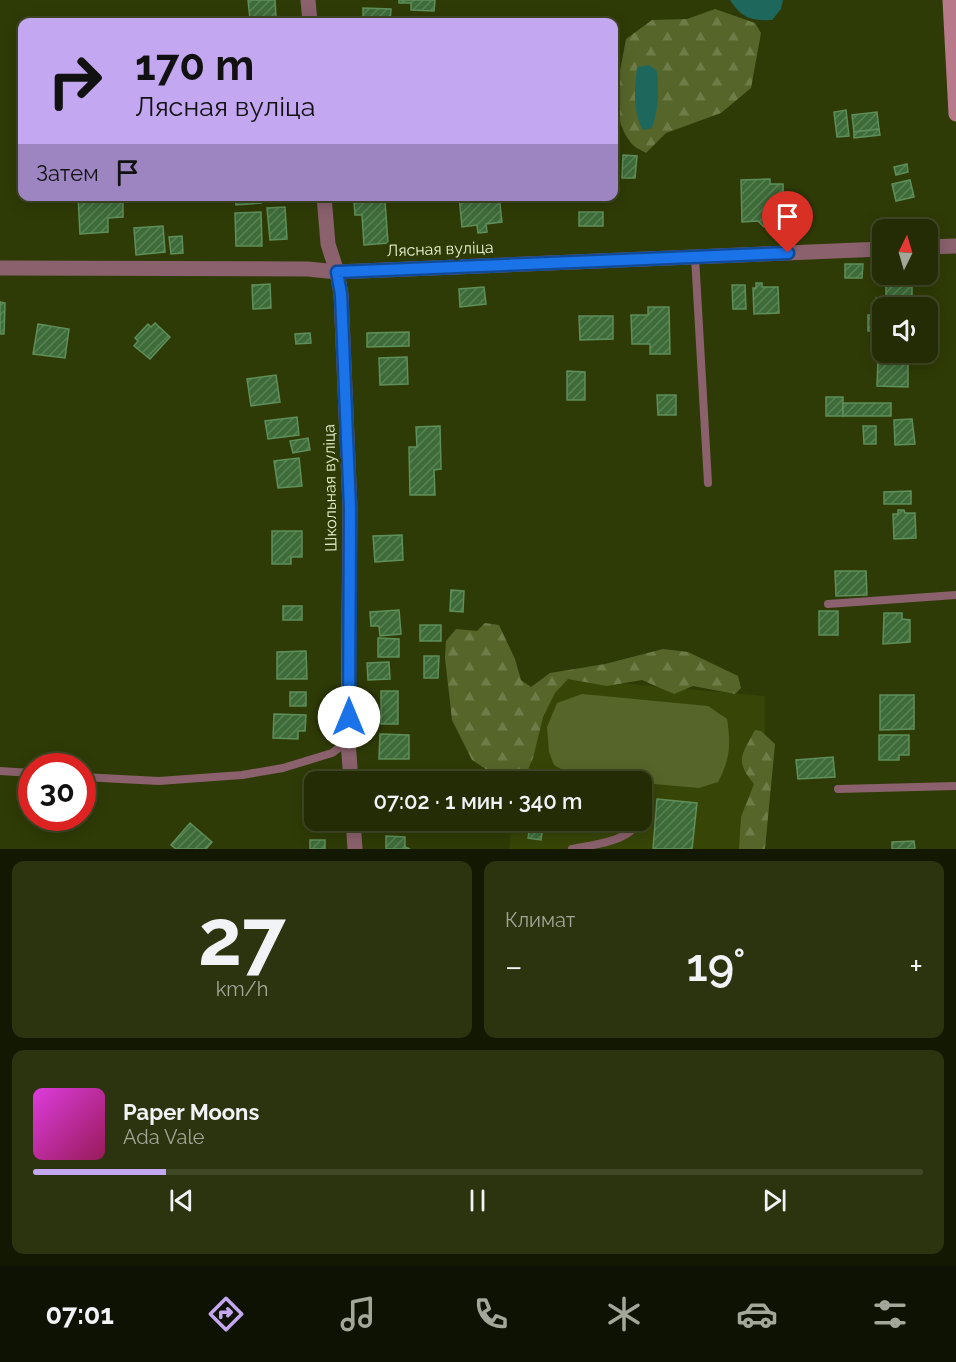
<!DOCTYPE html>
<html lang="ru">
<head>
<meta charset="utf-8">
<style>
	:root { --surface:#232c04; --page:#2b340e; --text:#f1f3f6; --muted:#a3a79a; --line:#404826; --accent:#c4a7f1 }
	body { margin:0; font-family:Raleway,sans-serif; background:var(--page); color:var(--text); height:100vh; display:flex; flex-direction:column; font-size:22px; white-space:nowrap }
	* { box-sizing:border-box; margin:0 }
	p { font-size:20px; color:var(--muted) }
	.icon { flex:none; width:33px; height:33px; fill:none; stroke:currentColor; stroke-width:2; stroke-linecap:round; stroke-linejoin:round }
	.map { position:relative; height:849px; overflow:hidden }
	.panel { display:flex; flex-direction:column; gap:12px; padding:12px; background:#131802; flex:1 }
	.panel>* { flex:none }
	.guide { position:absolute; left:18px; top:18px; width:600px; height:183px; border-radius:12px; box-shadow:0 3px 15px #0003,0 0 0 2px var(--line); background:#c4a7f1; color:#111; overflow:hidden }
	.needle { width:39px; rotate:5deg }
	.buttons { position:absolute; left:872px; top:219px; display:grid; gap:12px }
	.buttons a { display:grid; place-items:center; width:66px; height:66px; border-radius:12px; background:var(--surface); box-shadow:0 3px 15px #0003,0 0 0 2px var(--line); font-size:30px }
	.speed { position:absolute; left:18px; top:753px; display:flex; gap:12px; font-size:30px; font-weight:700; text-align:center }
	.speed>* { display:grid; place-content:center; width:78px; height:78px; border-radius:50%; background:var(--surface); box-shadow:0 3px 15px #0003,0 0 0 2px var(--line); line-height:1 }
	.speed .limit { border:9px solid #d22; background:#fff; color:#111 }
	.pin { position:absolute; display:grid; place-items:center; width:51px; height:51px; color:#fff; margin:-62px -26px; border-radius:50% 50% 50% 0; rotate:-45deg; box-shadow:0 0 6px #0007 }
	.pin .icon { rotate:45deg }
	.me { position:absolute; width:66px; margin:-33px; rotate:0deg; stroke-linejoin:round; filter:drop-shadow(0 0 4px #0008) }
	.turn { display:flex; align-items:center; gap:21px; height:126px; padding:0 18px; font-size:27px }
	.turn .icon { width:78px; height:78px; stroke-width:2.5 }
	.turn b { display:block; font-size:42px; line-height:51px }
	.then { display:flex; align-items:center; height:57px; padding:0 18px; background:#0003; gap:12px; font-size:22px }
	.big { font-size:45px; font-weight:600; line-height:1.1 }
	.panel .widget { flex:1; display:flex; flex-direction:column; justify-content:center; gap:9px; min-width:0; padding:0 21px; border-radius:12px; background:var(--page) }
	.panel .dial { align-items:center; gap:0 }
	.dial b { font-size:78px; line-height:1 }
	.song { display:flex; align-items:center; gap:18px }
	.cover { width:72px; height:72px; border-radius:9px; background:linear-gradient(135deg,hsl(300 70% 55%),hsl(330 70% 35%)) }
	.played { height:6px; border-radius:3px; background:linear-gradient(90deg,var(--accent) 15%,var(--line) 15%) }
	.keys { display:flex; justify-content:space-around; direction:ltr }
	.heat { display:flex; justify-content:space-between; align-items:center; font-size:33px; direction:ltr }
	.panel .tiles { flex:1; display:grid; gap:12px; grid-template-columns:1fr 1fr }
	.widget:last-child { grid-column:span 2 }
	.trip { position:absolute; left:304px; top:771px; width:348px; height:60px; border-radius:12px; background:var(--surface); box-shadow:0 3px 15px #0003,0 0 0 2px var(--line); font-weight:600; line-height:60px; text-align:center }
	.menu { display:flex; height:96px; justify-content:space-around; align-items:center; background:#0e1202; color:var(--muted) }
	.menu .icon { width:42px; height:42px }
	.menu .selected { color:var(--accent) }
	.menu b { font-size:27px; color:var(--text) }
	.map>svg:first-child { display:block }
	.built { fill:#374507 }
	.forest { fill:url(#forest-firs) }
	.garden { fill:#56662a }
	.water { fill:#1d675d }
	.building { fill:url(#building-hatch); stroke:#5f8f5a; stroke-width:1.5 }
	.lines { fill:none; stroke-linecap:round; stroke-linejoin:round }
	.lane { stroke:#8a616c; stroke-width:8 }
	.street { stroke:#8a616c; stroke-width:15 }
	.secondary { stroke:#b8798a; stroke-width:15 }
	.route-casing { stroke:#114b97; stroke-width:15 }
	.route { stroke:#1a73e8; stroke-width:10 }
	.labels { text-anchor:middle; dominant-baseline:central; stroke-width:6; stroke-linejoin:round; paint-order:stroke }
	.street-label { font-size:16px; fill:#e9f4d2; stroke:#2f3b06 }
</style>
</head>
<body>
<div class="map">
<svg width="956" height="849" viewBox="0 0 956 849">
	<defs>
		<pattern id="forest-firs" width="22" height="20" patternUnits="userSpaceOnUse" patternTransform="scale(1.5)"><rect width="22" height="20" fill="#56662a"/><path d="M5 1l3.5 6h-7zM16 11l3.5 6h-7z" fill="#6e7c48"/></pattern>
		<pattern id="building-hatch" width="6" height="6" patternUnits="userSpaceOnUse" patternTransform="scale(1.5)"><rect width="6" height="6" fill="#3e6c39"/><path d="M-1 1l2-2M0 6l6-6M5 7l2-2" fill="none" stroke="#5a8255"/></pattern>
	</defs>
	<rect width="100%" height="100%" fill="#2f3b06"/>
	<polygon class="built" points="553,677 765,696 765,849 509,849 512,821 642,820 642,782 517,781"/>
	<g class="forest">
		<path d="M715,9l40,14 6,10 -10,55 -30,25 -55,20 -20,20c-5,-3 -12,-6 -15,-10 -24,-31 -11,-69 -5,-104l26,-19 35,-1z"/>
		<polygon points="485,623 499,625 515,659 521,680 531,687 550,673 605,664 663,649 688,652 738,676 741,688 735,694 693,686 674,694 642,680 607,686 568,679 555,693 543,717 533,758 523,781 500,781 499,778 472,760 452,720 445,658 446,641 456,629 477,631"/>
		<path d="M755,730l6,1 14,13 -10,105h-26l2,-32 13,-33c-20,-24 -12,-29 1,-54z"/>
	</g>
	<path class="garden" d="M582,694l126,12 19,13c4,25 3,41 -9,63l-19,6 -124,-11 -21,-12 -5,-13 -2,-25 10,-24z"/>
	<g class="water">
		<path d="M730,0h53l-2,9 -9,11c-22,1 -30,-2 -42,-20z"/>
		<path d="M649,65l8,6c2,20 2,37 -5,57l-9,2c-11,-20 -8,-42 -6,-63z"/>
	</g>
	<g class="building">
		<polygon points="248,0 275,0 276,17 250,19"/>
		<polygon points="399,0 435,0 434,11 411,10 411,3 399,3"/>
		<polygon points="363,8 391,9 390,22 363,22"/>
		<polygon points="846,110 849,136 837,137 834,112"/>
		<polygon points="877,112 879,129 854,132 852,115"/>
		<polygon points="879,129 880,135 854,138 854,132"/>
		<polygon points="623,155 637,156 635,178 622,178"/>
		<polygon points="907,164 908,172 896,175 894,167"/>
		<polygon points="770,179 770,184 783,184 784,220 770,220 764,227 758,221 742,222 741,180"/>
		<polygon points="910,180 914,197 896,201 892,184"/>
		<polygon points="78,196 109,196 109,201 123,200 123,217 108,218 108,232 80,234"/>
		<polygon points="235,196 261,196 261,203 236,205"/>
		<polygon points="459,196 499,196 502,222 486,224 487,232 478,233 477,225 462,227"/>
		<polygon points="385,201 388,243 364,245 362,215 355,215 354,203"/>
		<polygon points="285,207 287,239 270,240 267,208"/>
		<polygon points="261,212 262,246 236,246 235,213"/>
		<rect x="579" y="212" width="24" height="14"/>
		<polygon points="163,226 165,252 136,255 134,228"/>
		<polygon points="182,236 183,253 171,254 169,237"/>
		<polygon points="845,264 863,264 862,278 845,278"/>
		<rect x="886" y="274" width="26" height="22"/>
		<polygon points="756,283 762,283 762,287 778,287 779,313 754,314 753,288 756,288"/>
		<polygon points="270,284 271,308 253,309 252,285"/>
		<polygon points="732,285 745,285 746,309 733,309"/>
		<polygon points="484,287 486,304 460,307 459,289"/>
		<polygon points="876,298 908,298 908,308 882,308 882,331 868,331 868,315 876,315"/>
		<polygon points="0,302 5,303 4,334 0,334"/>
		<polygon points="648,307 669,307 670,354 650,354 650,344 632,344 631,315 648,315"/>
		<polygon points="579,316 613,316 613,339 580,340"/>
		<polygon points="155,323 170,337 150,359 134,346 138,341 135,338 148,324 151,327"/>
		<polygon points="38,324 69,329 65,358 33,354"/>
		<polygon points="409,332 409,346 367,347 367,333"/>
		<polygon points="310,333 311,343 296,344 295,334"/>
		<polygon points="885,354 905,355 905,359 908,359 908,387 877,386 878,359 885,359"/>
		<polygon points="407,357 408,384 380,385 379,358"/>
		<polygon points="567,371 585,372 585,400 567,400"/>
		<polygon points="276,375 280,402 251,406 247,379"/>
		<polygon points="657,395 676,395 676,415 658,415"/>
		<rect x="826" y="397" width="17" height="19"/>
		<rect x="843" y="403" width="48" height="13"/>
		<polygon points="297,417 299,435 268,439 265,421"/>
		<polygon points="912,419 915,444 895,445 894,420"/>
		<polygon points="440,426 441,469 434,470 435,495 410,495 409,447 417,447 416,427"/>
		<polygon points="863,426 876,426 876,444 864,444"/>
		<polygon points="308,438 310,450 293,453 290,441"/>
		<polygon points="299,458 302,486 278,488 274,461"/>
		<polygon points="911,491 911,504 884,504 884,492"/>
		<polygon points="898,510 904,510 905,513 915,513 916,538 894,539 893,514 898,514"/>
		<polygon points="272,531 302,531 302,557 291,557 291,564 272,564"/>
		<polygon points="402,535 403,560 375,562 373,536"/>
		<polygon points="835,571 866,571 867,595 836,596"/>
		<polygon points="451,590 464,591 463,612 450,611"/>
		<rect x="283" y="606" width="19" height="14"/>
		<polygon points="399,610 401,634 380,636 379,626 371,626 370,612"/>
		<rect x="819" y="611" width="19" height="24"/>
		<polygon points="884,613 902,613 902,619 910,620 910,642 883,644"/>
		<rect x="420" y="625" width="21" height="16"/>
		<polygon points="378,638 399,639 399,657 378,657"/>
		<polygon points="306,651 307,679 277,679 277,652"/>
		<polygon points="424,656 439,656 438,678 424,678"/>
		<polygon points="389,662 390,679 368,680 367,663"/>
		<rect x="381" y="691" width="17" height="33"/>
		<rect x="290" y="692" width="16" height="14"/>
		<polygon points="880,695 914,695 914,729 880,730"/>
		<polygon points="274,714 306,715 305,731 298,731 298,739 273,738"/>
		<polygon points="380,734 409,735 409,759 379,759"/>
		<polygon points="879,735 909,735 909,755 899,755 899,760 879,760"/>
		<polygon points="833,757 835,777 798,779 796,760"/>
		<polygon points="657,799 697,803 692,849 653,849"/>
		<rect x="410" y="820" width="18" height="11"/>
		<polygon points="531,820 544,820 541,840 528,838"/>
		<polygon points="190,823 212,842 206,849 176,849 171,845"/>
		<polygon points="386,836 405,837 405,847 410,849 386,849"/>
		<rect x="310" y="840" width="15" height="9"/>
		<polygon points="914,841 915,849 892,849 892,842"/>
	</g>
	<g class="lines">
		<g class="lane">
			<polyline points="695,257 708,483"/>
			<polyline points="828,604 956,595"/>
			<polyline points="0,771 32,773"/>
			<polyline points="82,777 159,781 242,775 283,768 332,753 348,741"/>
			<polyline points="838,789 956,786"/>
			<polyline points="642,804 644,794"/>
			<path d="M572,849c19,-4 61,-8 66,-29"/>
		</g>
		<g class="street">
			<polyline points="308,0 310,22"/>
			<polyline points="324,196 328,244 337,272 341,294 350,508 348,740 351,782"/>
			<polyline points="927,247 956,246"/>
			<polyline points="0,268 308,269 337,272 882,249"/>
			<polyline points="353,820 355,849"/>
		</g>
		<polyline class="secondary" points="950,0 956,114"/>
	</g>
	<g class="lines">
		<defs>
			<polyline id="route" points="349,717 350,508 341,294 337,272 788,253"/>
		</defs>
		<use href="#route" class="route-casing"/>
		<use href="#route" class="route"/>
	</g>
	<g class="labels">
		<g class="street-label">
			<text transform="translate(440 249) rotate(-2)">Лясная вуліца</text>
			<text transform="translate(330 488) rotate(-91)">Школьная вуліца</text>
		</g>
	</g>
</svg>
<div class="buttons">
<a><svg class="needle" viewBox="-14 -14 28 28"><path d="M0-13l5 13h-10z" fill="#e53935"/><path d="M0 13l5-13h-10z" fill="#a3a79a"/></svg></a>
<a><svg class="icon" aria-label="sound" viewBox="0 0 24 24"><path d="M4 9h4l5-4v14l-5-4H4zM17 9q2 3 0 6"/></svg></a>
</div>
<div class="speed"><div class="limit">30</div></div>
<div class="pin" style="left:788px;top:253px;background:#d93025"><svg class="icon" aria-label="arrive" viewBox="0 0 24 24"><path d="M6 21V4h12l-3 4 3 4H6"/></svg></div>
<svg class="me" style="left:349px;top:717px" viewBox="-20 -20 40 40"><circle r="19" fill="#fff"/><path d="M0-13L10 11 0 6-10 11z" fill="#1a73e8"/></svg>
<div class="trip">07:02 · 1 мин · 340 m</div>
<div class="guide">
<div class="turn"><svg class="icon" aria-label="right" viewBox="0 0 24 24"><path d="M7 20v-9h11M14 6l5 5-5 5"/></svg><div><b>170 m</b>Лясная вуліца</div></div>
<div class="then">Затем<svg class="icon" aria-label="arrive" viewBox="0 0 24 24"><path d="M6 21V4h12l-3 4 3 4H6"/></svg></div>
</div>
</div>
<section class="panel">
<div class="tiles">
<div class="widget dial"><b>27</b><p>km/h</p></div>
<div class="widget"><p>Климат</p>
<div class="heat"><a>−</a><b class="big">19°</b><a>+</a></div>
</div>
<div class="widget">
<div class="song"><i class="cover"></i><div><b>Paper Moons</b><p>Ada Vale</p></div></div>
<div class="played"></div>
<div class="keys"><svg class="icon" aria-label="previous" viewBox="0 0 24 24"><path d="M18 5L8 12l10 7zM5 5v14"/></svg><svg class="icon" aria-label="pause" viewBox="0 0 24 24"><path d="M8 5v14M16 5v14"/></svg><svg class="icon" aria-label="next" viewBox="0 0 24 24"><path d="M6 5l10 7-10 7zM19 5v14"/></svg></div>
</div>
</div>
</section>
<nav class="menu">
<b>07:01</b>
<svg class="icon selected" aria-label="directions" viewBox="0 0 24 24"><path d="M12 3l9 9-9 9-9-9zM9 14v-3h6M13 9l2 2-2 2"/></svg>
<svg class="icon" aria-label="music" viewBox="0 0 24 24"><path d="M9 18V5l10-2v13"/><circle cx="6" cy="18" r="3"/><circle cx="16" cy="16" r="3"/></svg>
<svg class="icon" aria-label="phone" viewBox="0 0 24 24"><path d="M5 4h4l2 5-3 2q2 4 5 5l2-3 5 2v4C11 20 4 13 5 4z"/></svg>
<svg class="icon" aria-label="climate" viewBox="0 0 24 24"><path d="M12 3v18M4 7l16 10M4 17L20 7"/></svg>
<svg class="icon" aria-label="car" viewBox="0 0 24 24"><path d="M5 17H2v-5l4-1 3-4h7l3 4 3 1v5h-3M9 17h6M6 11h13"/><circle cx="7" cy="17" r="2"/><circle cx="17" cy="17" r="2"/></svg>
<svg class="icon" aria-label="filters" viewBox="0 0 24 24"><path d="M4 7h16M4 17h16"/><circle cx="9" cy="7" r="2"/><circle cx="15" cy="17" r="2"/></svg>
</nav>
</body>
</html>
